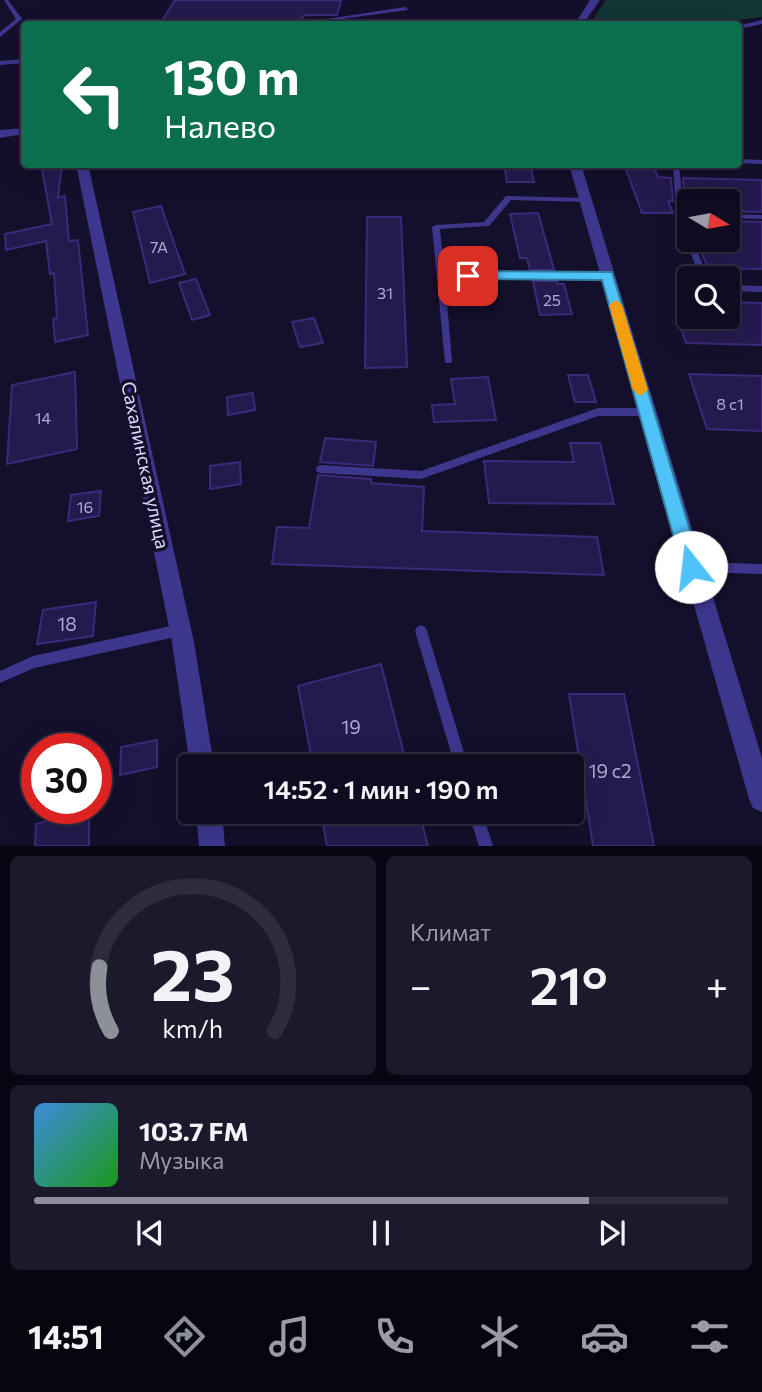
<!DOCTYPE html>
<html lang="ru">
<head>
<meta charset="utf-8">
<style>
	:root { --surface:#0f0b20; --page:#1d192d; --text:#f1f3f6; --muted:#9b9ba5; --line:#2f2b3e; --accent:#8c9099 }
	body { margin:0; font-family:Commissioner,sans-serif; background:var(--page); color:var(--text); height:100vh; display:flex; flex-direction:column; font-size:26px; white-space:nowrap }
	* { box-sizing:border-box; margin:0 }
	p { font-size:23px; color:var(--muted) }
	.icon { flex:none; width:38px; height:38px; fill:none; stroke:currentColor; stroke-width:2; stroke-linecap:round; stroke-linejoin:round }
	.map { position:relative; height:846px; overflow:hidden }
	.drawer { display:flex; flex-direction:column; gap:10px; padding:10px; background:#080612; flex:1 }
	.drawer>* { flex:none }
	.guide { position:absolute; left:21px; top:21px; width:721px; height:147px; border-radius:7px; box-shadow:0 7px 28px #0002,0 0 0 2px var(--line); background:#0b6e4f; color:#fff; overflow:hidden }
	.needle { width:46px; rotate:100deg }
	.controls { position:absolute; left:677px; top:189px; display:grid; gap:14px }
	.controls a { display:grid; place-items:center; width:63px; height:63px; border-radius:7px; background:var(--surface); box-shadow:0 7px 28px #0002,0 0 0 2px var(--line); font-size:35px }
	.speed { position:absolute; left:21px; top:733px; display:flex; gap:14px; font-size:35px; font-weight:700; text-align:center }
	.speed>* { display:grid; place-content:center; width:91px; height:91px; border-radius:50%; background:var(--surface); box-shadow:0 7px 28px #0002,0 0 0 2px var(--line); line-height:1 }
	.speed .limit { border:10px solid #d22; background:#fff; color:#111 }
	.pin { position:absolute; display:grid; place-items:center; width:60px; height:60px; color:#fff; margin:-30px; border-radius:14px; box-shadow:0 4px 10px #0006 }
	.me { position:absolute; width:77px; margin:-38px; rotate:344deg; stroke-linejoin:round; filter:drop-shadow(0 0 5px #0008) }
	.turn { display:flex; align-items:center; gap:24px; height:147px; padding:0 28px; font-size:32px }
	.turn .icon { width:91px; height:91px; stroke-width:2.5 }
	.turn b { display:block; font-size:49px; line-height:60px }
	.big { font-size:52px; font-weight:600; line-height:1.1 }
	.drawer .card { flex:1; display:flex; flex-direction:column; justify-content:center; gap:10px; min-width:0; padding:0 24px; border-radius:10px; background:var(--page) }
	.drawer .dial { align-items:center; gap:0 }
	.dial svg { height:182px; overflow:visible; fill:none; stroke:var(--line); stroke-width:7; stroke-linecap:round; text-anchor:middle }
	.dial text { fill:var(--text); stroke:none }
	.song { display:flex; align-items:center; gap:21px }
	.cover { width:84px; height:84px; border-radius:10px; background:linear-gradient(135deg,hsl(210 70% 55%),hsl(120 70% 35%)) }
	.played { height:7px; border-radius:4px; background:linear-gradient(90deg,var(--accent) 80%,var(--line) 80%) }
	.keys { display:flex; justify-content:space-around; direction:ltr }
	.heat { display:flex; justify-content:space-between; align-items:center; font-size:38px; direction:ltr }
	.drawer .tiles { flex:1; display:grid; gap:10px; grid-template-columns:1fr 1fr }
	.card:last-child { grid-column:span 2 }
	.trip { position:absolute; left:178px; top:754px; width:406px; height:70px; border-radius:7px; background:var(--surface); box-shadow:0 7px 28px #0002,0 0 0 2px var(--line); font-weight:600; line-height:70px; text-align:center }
	.menu { display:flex; height:112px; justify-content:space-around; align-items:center; background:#06040d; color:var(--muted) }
	.menu .icon { width:49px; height:49px }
	.menu .active { color:var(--accent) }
	.menu b { font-size:32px; color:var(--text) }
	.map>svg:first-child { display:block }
	.green { fill:#123635 }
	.building { fill:#251a4d; stroke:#3b2a7b; stroke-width:2 }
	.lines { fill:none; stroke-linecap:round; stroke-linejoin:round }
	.lane { fill:#3c378d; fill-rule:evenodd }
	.street { fill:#3c378d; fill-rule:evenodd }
	.route { fill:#4fc3f7; stroke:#337fa1; stroke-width:2 }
	.slow { fill:#f59e0b }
	.labels { text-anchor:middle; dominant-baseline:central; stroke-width:7; stroke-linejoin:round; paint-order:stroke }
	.number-label { font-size:16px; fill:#b0a9d2 }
	.street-label { font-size:19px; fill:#ded9ff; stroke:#140f2b }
	.near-number-label { font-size:19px; fill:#b0a9d2 }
</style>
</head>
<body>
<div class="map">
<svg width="762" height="846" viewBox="0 0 762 846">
	<rect width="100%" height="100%" fill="#140f2b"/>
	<polygon class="green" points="606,0 762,0 762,17 710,24 590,24"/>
	<g class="building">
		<polygon points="175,0 341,0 337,15 305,15 300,20 238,20 236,24 160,24"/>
		<polygon points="41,164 62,164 58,198 65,196 69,241 78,240 88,335 55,342 53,319 57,318 54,273 50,274 46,241 6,250 5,234 52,224"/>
		<polygon points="504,164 530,164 534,182 507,182"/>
		<polygon points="624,164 652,164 658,177 671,178 673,201 668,201 673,213 642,213"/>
		<polygon points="683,178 762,180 762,212 728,211 728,201 685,201"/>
		<polygon points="161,206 185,274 150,283 133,212"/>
		<polygon points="538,213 554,270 530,270 527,258 520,258 510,214"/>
		<polygon points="367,217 401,217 407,367 365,368"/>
		<polygon points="728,221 762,222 762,269 708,268 696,240 728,240"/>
		<polygon points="196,279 210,315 192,320 179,283"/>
		<polygon points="533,281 557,281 558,284 564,284 572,314 540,315"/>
		<polygon points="728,302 762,303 762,345 686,343 677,317 728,317"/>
		<polygon points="314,318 323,343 300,347 292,322"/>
		<polygon points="75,372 77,449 7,464 12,385"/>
		<polygon points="689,374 762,376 762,431 707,429"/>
		<polygon points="568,375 588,375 596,402 575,402"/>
		<polygon points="488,377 496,420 434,422 432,405 455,404 451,379"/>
		<polygon points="253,393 255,410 228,415 227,397"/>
		<polygon points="325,438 376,442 373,466 320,462"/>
		<polygon points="570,443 600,443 614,504 489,503 484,461 574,462"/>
		<polygon points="240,462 241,484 210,489 210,466"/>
		<polygon points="318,475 371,479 371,483 424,487 422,531 597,537 604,575 272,564 277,527 309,528"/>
		<polygon points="101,491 99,516 68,521 71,495"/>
		<polygon points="96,602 93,636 37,644 43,610"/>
		<polygon points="381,664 407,766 313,766 298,686"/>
		<polygon points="569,694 624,694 654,846 593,846"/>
		<polygon points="157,740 157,767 120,775 121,747"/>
		<polygon points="89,810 89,846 35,846 36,824"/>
		<polygon points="321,812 419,812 428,846 327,846"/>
	</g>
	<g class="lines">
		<g class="lane">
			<polygon points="4,0 8,0 22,19 0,37 0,32 16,19"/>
			<polygon points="405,7 408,9 407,10 305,24 294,24"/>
			<polygon points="762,20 762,24 738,29 738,26"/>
			<polygon points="24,59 24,63 0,65 0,61"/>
			<polygon points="738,159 762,160 762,164 738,163"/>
			<polygon points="673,164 679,164 684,214 690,229 690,240 693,240 708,278 700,278 676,214"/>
			<polygon points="506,196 585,198 589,200 585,202 511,200 489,226 440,229 444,273 607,272 611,275 607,278 445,279 452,361 451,363 445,363 432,227 436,225 484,222"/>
			<polygon points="728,214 762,215 762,219 728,218"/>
			<polygon points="728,285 762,286 762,292 728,291"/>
			<polygon points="598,408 647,408 650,409 652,412 650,415 647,416 598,416 421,479 321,473 317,472 316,469 317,466 321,465 421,471"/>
			<polygon points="693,562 762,564 762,574 693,572 689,571 687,567 689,563"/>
			<polygon points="180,624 184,626 186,630 184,634 180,636 34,668 0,683 0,671 33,656"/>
			<polygon points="421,625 425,627 427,631 468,766 455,766 415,631 417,627"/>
			<polygon points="468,812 482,812 493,846 479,846"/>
		</g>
		<g class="street">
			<polygon points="590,0 600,0 583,24 575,24"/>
			<polygon points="24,128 24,134 0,138 0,130"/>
			<polygon points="76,164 88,164 194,642 214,766 191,768 190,766 172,642"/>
			<polygon points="569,164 581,164 762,758 762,812 753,808 749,799"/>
			<polygon points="196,812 222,812 225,846 199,846"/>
		</g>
	</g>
	<polygon class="route" points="468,271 612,272 701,567 698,573 691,575 685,573 682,567 602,280 463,279 462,276"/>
	<polygon class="slow" points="616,300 622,305 648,390 640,396 633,390 609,305"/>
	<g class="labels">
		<g class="number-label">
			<text x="159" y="246">7А</text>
			<text x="385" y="292">31</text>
			<text x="552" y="299">25</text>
			<text x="730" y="403">8 с1</text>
			<text x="43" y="417">14</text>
			<text x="85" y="506">16</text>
		</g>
		<g class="street-label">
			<text transform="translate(146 465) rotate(78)">Сахалинская улица</text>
		</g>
		<g class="near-number-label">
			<text x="67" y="623">18</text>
			<text x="351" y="726">19</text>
			<text x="610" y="770">19 с2</text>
		</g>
	</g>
</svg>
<div class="controls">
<a><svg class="needle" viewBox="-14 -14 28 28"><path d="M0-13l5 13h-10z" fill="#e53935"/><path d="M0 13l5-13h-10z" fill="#9b9ba5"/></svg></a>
<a><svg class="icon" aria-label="search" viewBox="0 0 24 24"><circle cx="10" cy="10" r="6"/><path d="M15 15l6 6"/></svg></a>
</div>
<div class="speed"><div class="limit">30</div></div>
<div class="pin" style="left:468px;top:276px;background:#d93025"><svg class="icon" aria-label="arrive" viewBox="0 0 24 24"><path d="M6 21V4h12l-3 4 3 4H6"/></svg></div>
<svg class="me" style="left:691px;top:567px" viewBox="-20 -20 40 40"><circle r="19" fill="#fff"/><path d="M0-13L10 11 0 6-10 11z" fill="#4fc3f7"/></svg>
<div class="trip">14:52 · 1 мин · 190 m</div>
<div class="guide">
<div class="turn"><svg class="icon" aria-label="left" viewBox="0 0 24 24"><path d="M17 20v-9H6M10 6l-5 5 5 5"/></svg><div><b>130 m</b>Налево</div></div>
</div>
</div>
<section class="drawer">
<div class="tiles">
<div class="card dial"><svg viewBox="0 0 100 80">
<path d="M14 69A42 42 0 1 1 86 69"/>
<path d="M14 69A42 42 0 0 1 9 41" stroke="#8c9099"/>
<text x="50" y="56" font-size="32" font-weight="700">23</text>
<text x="50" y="72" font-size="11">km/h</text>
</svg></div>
<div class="card"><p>Климат</p>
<div class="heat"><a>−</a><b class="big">21°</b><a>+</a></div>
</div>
<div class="card">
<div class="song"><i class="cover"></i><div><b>103.7 FM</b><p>Музыка</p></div></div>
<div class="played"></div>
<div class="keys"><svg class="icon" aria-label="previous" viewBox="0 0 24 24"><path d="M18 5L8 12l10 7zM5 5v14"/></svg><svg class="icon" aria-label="pause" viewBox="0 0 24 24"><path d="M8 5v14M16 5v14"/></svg><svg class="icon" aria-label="next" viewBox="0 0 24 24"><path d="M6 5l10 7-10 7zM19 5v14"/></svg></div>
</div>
</div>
</section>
<nav class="menu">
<b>14:51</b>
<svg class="icon active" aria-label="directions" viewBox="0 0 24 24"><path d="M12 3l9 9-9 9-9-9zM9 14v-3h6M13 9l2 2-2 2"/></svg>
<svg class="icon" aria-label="music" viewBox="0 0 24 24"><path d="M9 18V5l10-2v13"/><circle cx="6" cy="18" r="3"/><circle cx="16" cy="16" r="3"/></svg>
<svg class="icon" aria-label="phone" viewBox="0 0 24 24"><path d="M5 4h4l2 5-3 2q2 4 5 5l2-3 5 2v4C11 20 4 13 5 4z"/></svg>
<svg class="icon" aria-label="climate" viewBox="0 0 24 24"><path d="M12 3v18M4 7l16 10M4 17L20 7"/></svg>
<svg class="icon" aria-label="car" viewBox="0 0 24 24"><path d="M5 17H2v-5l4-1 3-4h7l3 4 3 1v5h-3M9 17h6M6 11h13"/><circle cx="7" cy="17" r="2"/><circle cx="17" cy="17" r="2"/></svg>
<svg class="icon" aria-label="filters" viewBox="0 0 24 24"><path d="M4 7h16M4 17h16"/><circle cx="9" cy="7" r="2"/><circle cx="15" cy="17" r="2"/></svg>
</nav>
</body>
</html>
